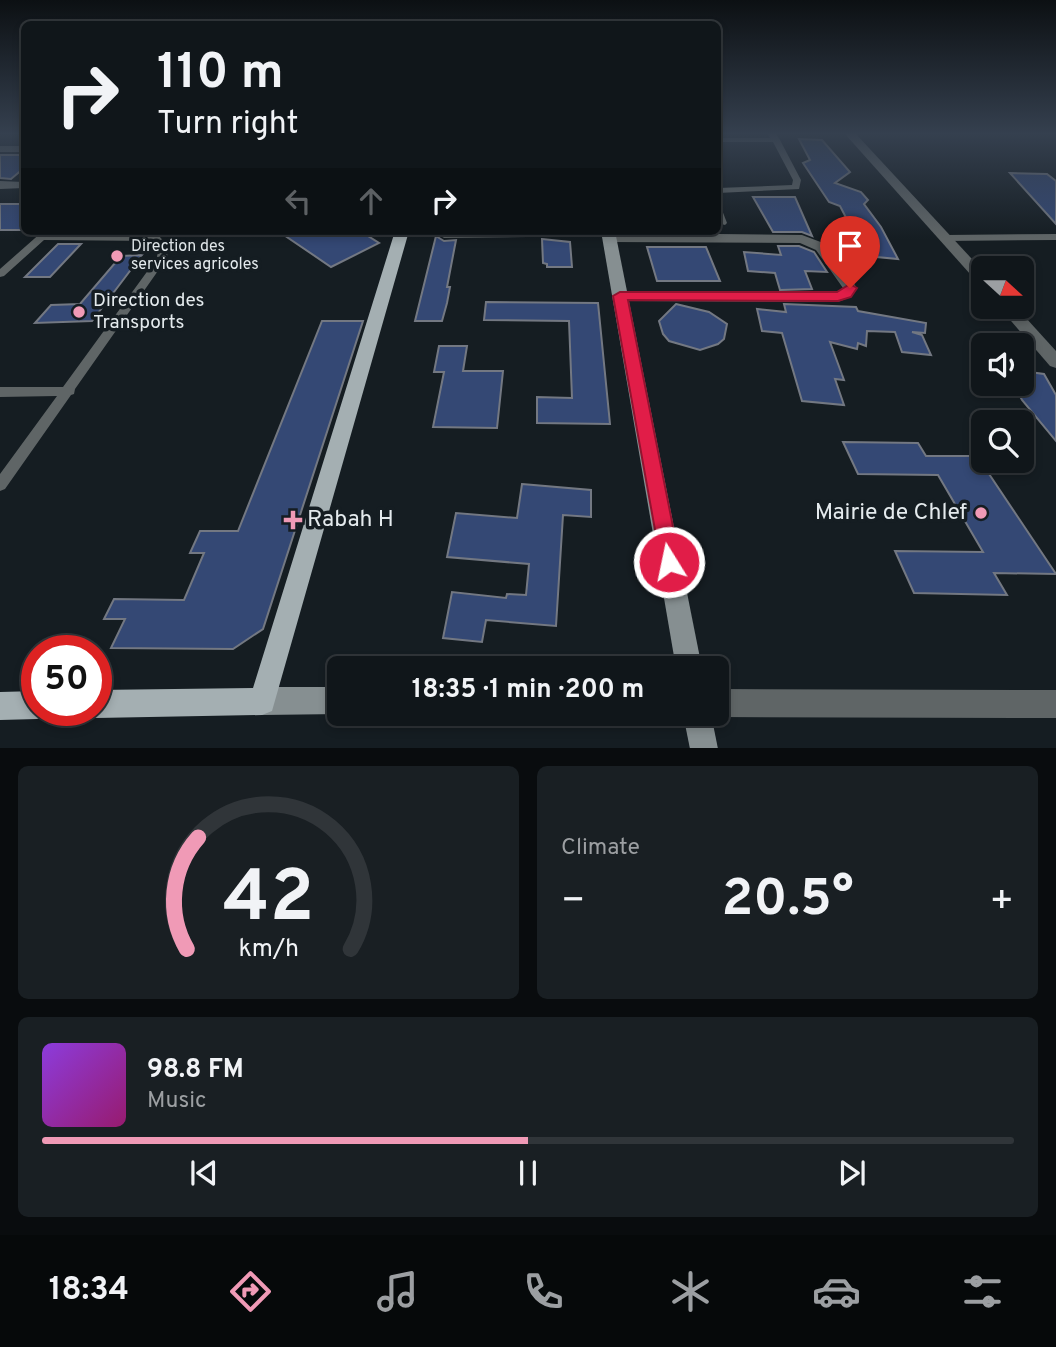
<!DOCTYPE html>
<html lang="en">
<head>
<meta charset="utf-8">
<style>
	:root { --surface:#10161a; --page:#191f23; --text:#f1f3f6; --muted:#9c9fa2; --line:#303539; --accent:#f09ab6 }
	body { margin:0; font-family:Overpass,sans-serif; background:var(--page); color:var(--text); height:100vh; display:flex; flex-direction:column; font-size:26px; white-space:nowrap }
	* { box-sizing:border-box; margin:0 }
	p { font-size:23px; color:var(--muted) }
	.icon { flex:none; width:38px; height:38px; fill:none; stroke:currentColor; stroke-width:2; stroke-linecap:round; stroke-linejoin:round }
	.map { position:relative; height:748px; overflow:hidden }
	.sheet { display:flex; flex-direction:column; gap:18px; padding:18px; background:#090c0e; flex:1 }
	.sheet>* { flex:none }
	.banner { position:absolute; left:21px; top:21px; width:700px; height:214px; border-radius:10px; box-shadow:0 4px 10px #0003,0 0 0 2px var(--line); background:#10161a; color:var(--text); overflow:hidden }
	.needle { width:46px; rotate:111deg }
	.controls { position:absolute; left:971px; top:256px; display:grid; gap:14px }
	.controls a { display:grid; place-items:center; width:63px; height:63px; border-radius:10px; background:var(--surface); box-shadow:0 4px 10px #0003,0 0 0 2px var(--line); font-size:35px }
	.speed { position:absolute; left:21px; top:635px; display:flex; gap:14px; font-size:35px; font-weight:700; text-align:center }
	.speed>* { display:grid; place-content:center; width:91px; height:91px; border-radius:50%; background:var(--surface); box-shadow:0 4px 10px #0003,0 0 0 2px var(--line); line-height:1 }
	.speed .limit { border:10px solid #d22; background:#fff; color:#111 }
	.pin { position:absolute; display:grid; place-items:center; width:60px; height:60px; color:#fff; margin:-72px -30px; border-radius:50% 50% 50% 0; rotate:-45deg; box-shadow:0 0 7px #0007 }
	.pin .icon { rotate:45deg }
	.me { position:absolute; width:77px; margin:-38px; rotate:350deg; stroke-linejoin:round; filter:drop-shadow(0 0 5px #0008) }
	.turn { display:flex; align-items:center; gap:24px; height:147px; padding:0 21px; font-size:32px }
	.turn .icon { width:91px; height:91px; stroke-width:2.5 }
	.turn b { display:block; font-size:49px; line-height:60px }
	.lanes { display:flex; align-items:center; height:66px; padding:0 21px; background:#0003; justify-content:center; gap:35px; direction:ltr }
	.lanes .off { opacity:.35 }
	.big { font-size:52px; font-weight:700; line-height:1.1 }
	.sheet .tile { flex:1; display:flex; flex-direction:column; justify-content:center; gap:10px; min-width:0; padding:0 24px; border-radius:10px; background:var(--page) }
	.sheet .dial { align-items:center; gap:0 }
	.dial svg { height:182px; overflow:visible; fill:none; stroke:var(--line); stroke-width:7; stroke-linecap:round; text-anchor:middle }
	.dial text { fill:var(--text); stroke:none }
	.song { display:flex; align-items:center; gap:21px }
	.cover { width:84px; height:84px; border-radius:10px; background:linear-gradient(135deg,hsl(270 70% 55%),hsl(320 70% 35%)) }
	.played { height:7px; border-radius:4px; background:linear-gradient(90deg,var(--accent) 50%,var(--line) 50%) }
	.keys { display:flex; justify-content:space-around; direction:ltr }
	.heat { display:flex; justify-content:space-between; align-items:center; font-size:38px; direction:ltr }
	.sheet .tiles { flex:1; display:grid; gap:18px; grid-template-columns:1fr 1fr }
	.tile:last-child { grid-column:span 2 }
	.trip { position:absolute; left:327px; top:656px; width:402px; height:70px; border-radius:10px; background:var(--surface); box-shadow:0 4px 10px #0003,0 0 0 2px var(--line); font-weight:700; line-height:70px; text-align:center }
	.dock { display:flex; height:112px; justify-content:space-around; align-items:center; background:#06090a; color:var(--muted) }
	.dock .icon { width:49px; height:49px }
	.dock .selected { color:var(--accent) }
	.dock b { font-size:32px; color:var(--text) }
	.map>svg:first-child { display:block }
	.building { fill:#344874; stroke:#737882; stroke-width:2 }
	.lines { fill:none; stroke-linecap:round; stroke-linejoin:round }
	.service { fill:#5f6566; fill-rule:evenodd }
	.minor { fill:#5f6566; fill-rule:evenodd }
	.tertiary { fill:#5f6566; fill-rule:evenodd }
	.secondary { fill:#868f91; fill-rule:evenodd }
	.primary { fill:#a4afb2; fill-rule:evenodd }
	.route { fill:#e11d48; stroke:#92132f; stroke-width:2 }
	.poi-dot { fill:#f09ab6; stroke:#151d22; stroke-width:2.5 }
	.labels { text-anchor:middle; dominant-baseline:central; stroke-width:7; stroke-linejoin:round; paint-order:stroke }
	.far-poi-label { font-size:16px; fill:#e4eaed; stroke:#151d22; text-anchor:start }
	.poi-label { font-size:19px; fill:#e4eaed; stroke:#151d22; text-anchor:start }
	.near-poi-label { font-size:23px; fill:#e4eaed; stroke:#151d22; text-anchor:end }
</style>
</head>
<body>
<div class="map">
<svg width="1056" height="749" viewBox="0 0 1056 749">
	<rect width="100%" height="100%" fill="#151d22"/>
	<g class="building">
		<polygon points="799,139 822,140 850,172 835,183 861,192 868,200 864,204 881,227 898,259 866,256 840,206 829,202 803,163 810,160"/>
		<polygon points="24,155 24,168 11,179 0,178 0,155"/>
		<polygon points="1010,173 1047,174 1056,181 1056,224"/>
		<polygon points="753,197 795,197 812,236 802,232 773,232"/>
		<rect x="0" y="204" width="24" height="26"/>
		<polygon points="278,231 360,231 379,243 331,267"/>
		<polygon points="436,236 444,241 456,240 447,287 450,287 447,303 442,321 415,321"/>
		<polygon points="542,239 570,242 572,267 547,267 547,264 543,263"/>
		<polygon points="58,244 81,244 50,277 25,277"/>
		<polygon points="778,246 799,246 814,252 827,272 805,271 812,289 780,290 775,273 748,271 744,252 781,255"/>
		<polygon points="647,247 706,247 720,281 657,281"/>
		<polygon points="142,255 92,321 35,323 51,305 80,304 121,256"/>
		<polygon points="486,302 598,303 610,424 537,423 537,397 572,398 569,321 484,320"/>
		<polygon points="676,304 709,312 727,324 724,339 718,344 700,350 669,341 663,334 659,321"/>
		<polygon points="784,304 856,307 858,311 926,323 925,333 912,332 922,335 931,355 902,352 895,332 867,331 866,346 858,343 857,349 830,342 844,380 835,379 844,405 802,401 782,333 762,331 757,309 786,312"/>
		<polygon points="322,321 363,321 263,629 233,649 111,648 125,619 104,619 114,599 184,600 204,553 190,553 200,531 238,531"/>
		<polygon points="439,346 467,346 463,371 503,371 497,428 433,427 444,372 434,372"/>
		<polygon points="1022,371 1044,374 1056,395 1056,441 1022,400 1013,383 1022,383"/>
		<polygon points="843,442 918,443 926,456 977,456 1056,574 994,573 1007,595 914,593 895,551 983,552 938,475 858,474"/>
		<polygon points="522,484 591,490 591,517 563,515 556,626 486,620 482,642 443,638 452,592 506,598 507,594 526,595 529,564 447,557 456,513 517,518"/>
	</g>
	<g class="lines">
		<g class="service">
			<polygon points="768,134 776,134 780,140 801,180 799,189 718,193 718,188 792,185 793,180 773,142 718,142 718,138 770,138"/>
			<polygon points="718,207 722,210 727,223 725,225 718,223"/>
			<polygon points="43,231 53,231 50,234 156,235 159,236 168,246 167,258 75,389 74,394 71,395 5,489 0,491 0,474 57,396 0,397 0,387 63,387 157,258 158,246 153,241 44,240 4,276 0,277 0,269"/>
			<polygon points="1056,234 1056,240 945,241 940,238 945,235"/>
		</g>
		<g class="minor">
			<polygon points="845,134 856,134 984,272 984,285 979,284"/>
			<rect x="0" y="146" width="24" height="6"/>
			<polygon points="0,181 24,182 24,188 0,189"/>
			<polygon points="440,231 802,235 826,244 857,288 851,297 838,302 620,301 615,299 612,296 615,293 836,292 843,288 816,250 800,243 610,242 605,241 605,236 444,238 437,234"/>
			<polygon points="998,306 1015,306 1056,351 1056,368 1050,366"/>
		</g>
		<polygon class="tertiary" points="718,689 1056,690 1056,718 718,717 712,714 718,714"/>
		<g class="secondary">
			<polygon points="601,231 615,231 702,668 676,668"/>
			<polygon points="262,687 340,687 341,714 262,715 252,711 248,701 252,691"/>
			<polygon points="683,714 711,714 718,749 690,749"/>
		</g>
		<g class="primary">
			<polygon points="395,231 409,231 272,711 262,715 96,718 86,714 85,710 96,710 96,690 253,688"/>
			<polygon points="37,691 37,710 48,710 47,715 37,719 0,720 0,692"/>
		</g>
	</g>
	<linearGradient id="sky" x2="0" y2="1"><stop stop-color="#0c1013"/><stop offset="0.56" stop-color="#35404f"/><stop offset="1" stop-color="#35404f" stop-opacity="0"/></linearGradient>
	<rect width="1056" height="239" fill="url(#sky)"/>
	<polygon class="route" points="850,284 857,288 851,297 838,301 628,300 680,562 677,569 669,572 662,569 613,296 620,292 837,292"/>
	<g class="poi-dot">
		<circle cx="117" cy="256" r="7"/>
		<circle cx="79" cy="312" r="7"/>
		<circle cx="981" cy="513" r="7"/>
		<path d="M289.5 509.5h7v7h7v7h-7v7h-7v-7h-7v-7h7z"/>
	</g>
	<g class="labels">
		<g class="far-poi-label">
			<text x="131" y="247">Direction des<tspan x="131" dy="18">services agricoles</tspan></text>
		</g>
		<g class="poi-label">
			<text x="93" y="301">Direction des<tspan x="93" dy="22">Transports</tspan></text>
		</g>
		<g class="near-poi-label">
			<text x="967" y="513">Mairie de Chlef</text>
			<text x="307" y="520" text-anchor="start">Rabah H</text>
		</g>
	</g>
</svg>
<div class="controls">
<a><svg class="needle" viewBox="-14 -14 28 28"><path d="M0-13l5 13h-10z" fill="#e53935"/><path d="M0 13l5-13h-10z" fill="#9c9fa2"/></svg></a>
<a><svg class="icon" aria-label="sound" viewBox="0 0 24 24"><path d="M4 9h4l5-4v14l-5-4H4zM17 9q2 3 0 6"/></svg></a>
<a><svg class="icon" aria-label="search" viewBox="0 0 24 24"><circle cx="10" cy="10" r="6"/><path d="M15 15l6 6"/></svg></a>
</div>
<div class="speed"><div class="limit">50</div></div>
<div class="pin" style="left:850px;top:288px;background:#d93025"><svg class="icon" aria-label="arrive" viewBox="0 0 24 24"><path d="M6 21V4h12l-3 4 3 4H6"/></svg></div>
<svg class="me" style="left:669px;top:562px" viewBox="-20 -20 40 40"><circle r="17" fill="#e11d48" stroke="#fff" stroke-width="3"/><path d="M0-11L8 9 0 5-8 9z" fill="#fff"/></svg>
<div class="trip">18:35 · 1 min · 200 m</div>
<div class="banner">
<div class="turn"><svg class="icon" aria-label="right" viewBox="0 0 24 24"><path d="M7 20v-9h11M14 6l5 5-5 5"/></svg><div><b>110 m</b>Turn right</div></div>
<div class="lanes"><svg class="icon off" aria-label="left" viewBox="0 0 24 24"><path d="M17 20v-9H6M10 6l-5 5 5 5"/></svg><svg class="icon off" aria-label="ahead" viewBox="0 0 24 24"><path d="M12 20V5M6 11l6-6 6 6"/></svg><svg class="icon" aria-label="right" viewBox="0 0 24 24"><path d="M7 20v-9h11M14 6l5 5-5 5"/></svg></div>
</div>
</div>
<section class="sheet">
<div class="tiles">
<div class="tile dial"><svg viewBox="0 0 100 80">
<path d="M14 69A42 42 0 1 1 86 69"/>
<path d="M14 69A42 42 0 0 1 19 20" stroke="#f09ab6"/>
<text x="50" y="56" font-size="32" font-weight="700">42</text>
<text x="50" y="72" font-size="11">km/h</text>
</svg></div>
<div class="tile"><p>Climate</p>
<div class="heat"><a>−</a><b class="big">20.5°</b><a>+</a></div>
</div>
<div class="tile">
<div class="song"><i class="cover"></i><div><b>98.8 FM</b><p>Music</p></div></div>
<div class="played"></div>
<div class="keys"><svg class="icon" aria-label="previous" viewBox="0 0 24 24"><path d="M18 5L8 12l10 7zM5 5v14"/></svg><svg class="icon" aria-label="pause" viewBox="0 0 24 24"><path d="M8 5v14M16 5v14"/></svg><svg class="icon" aria-label="next" viewBox="0 0 24 24"><path d="M6 5l10 7-10 7zM19 5v14"/></svg></div>
</div>
</div>
</section>
<nav class="dock">
<b>18:34</b>
<svg class="icon selected" aria-label="directions" viewBox="0 0 24 24"><path d="M12 3l9 9-9 9-9-9zM9 14v-3h6M13 9l2 2-2 2"/></svg>
<svg class="icon" aria-label="music" viewBox="0 0 24 24"><path d="M9 18V5l10-2v13"/><circle cx="6" cy="18" r="3"/><circle cx="16" cy="16" r="3"/></svg>
<svg class="icon" aria-label="phone" viewBox="0 0 24 24"><path d="M5 4h4l2 5-3 2q2 4 5 5l2-3 5 2v4C11 20 4 13 5 4z"/></svg>
<svg class="icon" aria-label="climate" viewBox="0 0 24 24"><path d="M12 3v18M4 7l16 10M4 17L20 7"/></svg>
<svg class="icon" aria-label="car" viewBox="0 0 24 24"><path d="M5 17H2v-5l4-1 3-4h7l3 4 3 1v5h-3M9 17h6M6 11h13"/><circle cx="7" cy="17" r="2"/><circle cx="17" cy="17" r="2"/></svg>
<svg class="icon" aria-label="filters" viewBox="0 0 24 24"><path d="M4 7h16M4 17h16"/><circle cx="9" cy="7" r="2"/><circle cx="15" cy="17" r="2"/></svg>
</nav>
</body>
</html>
